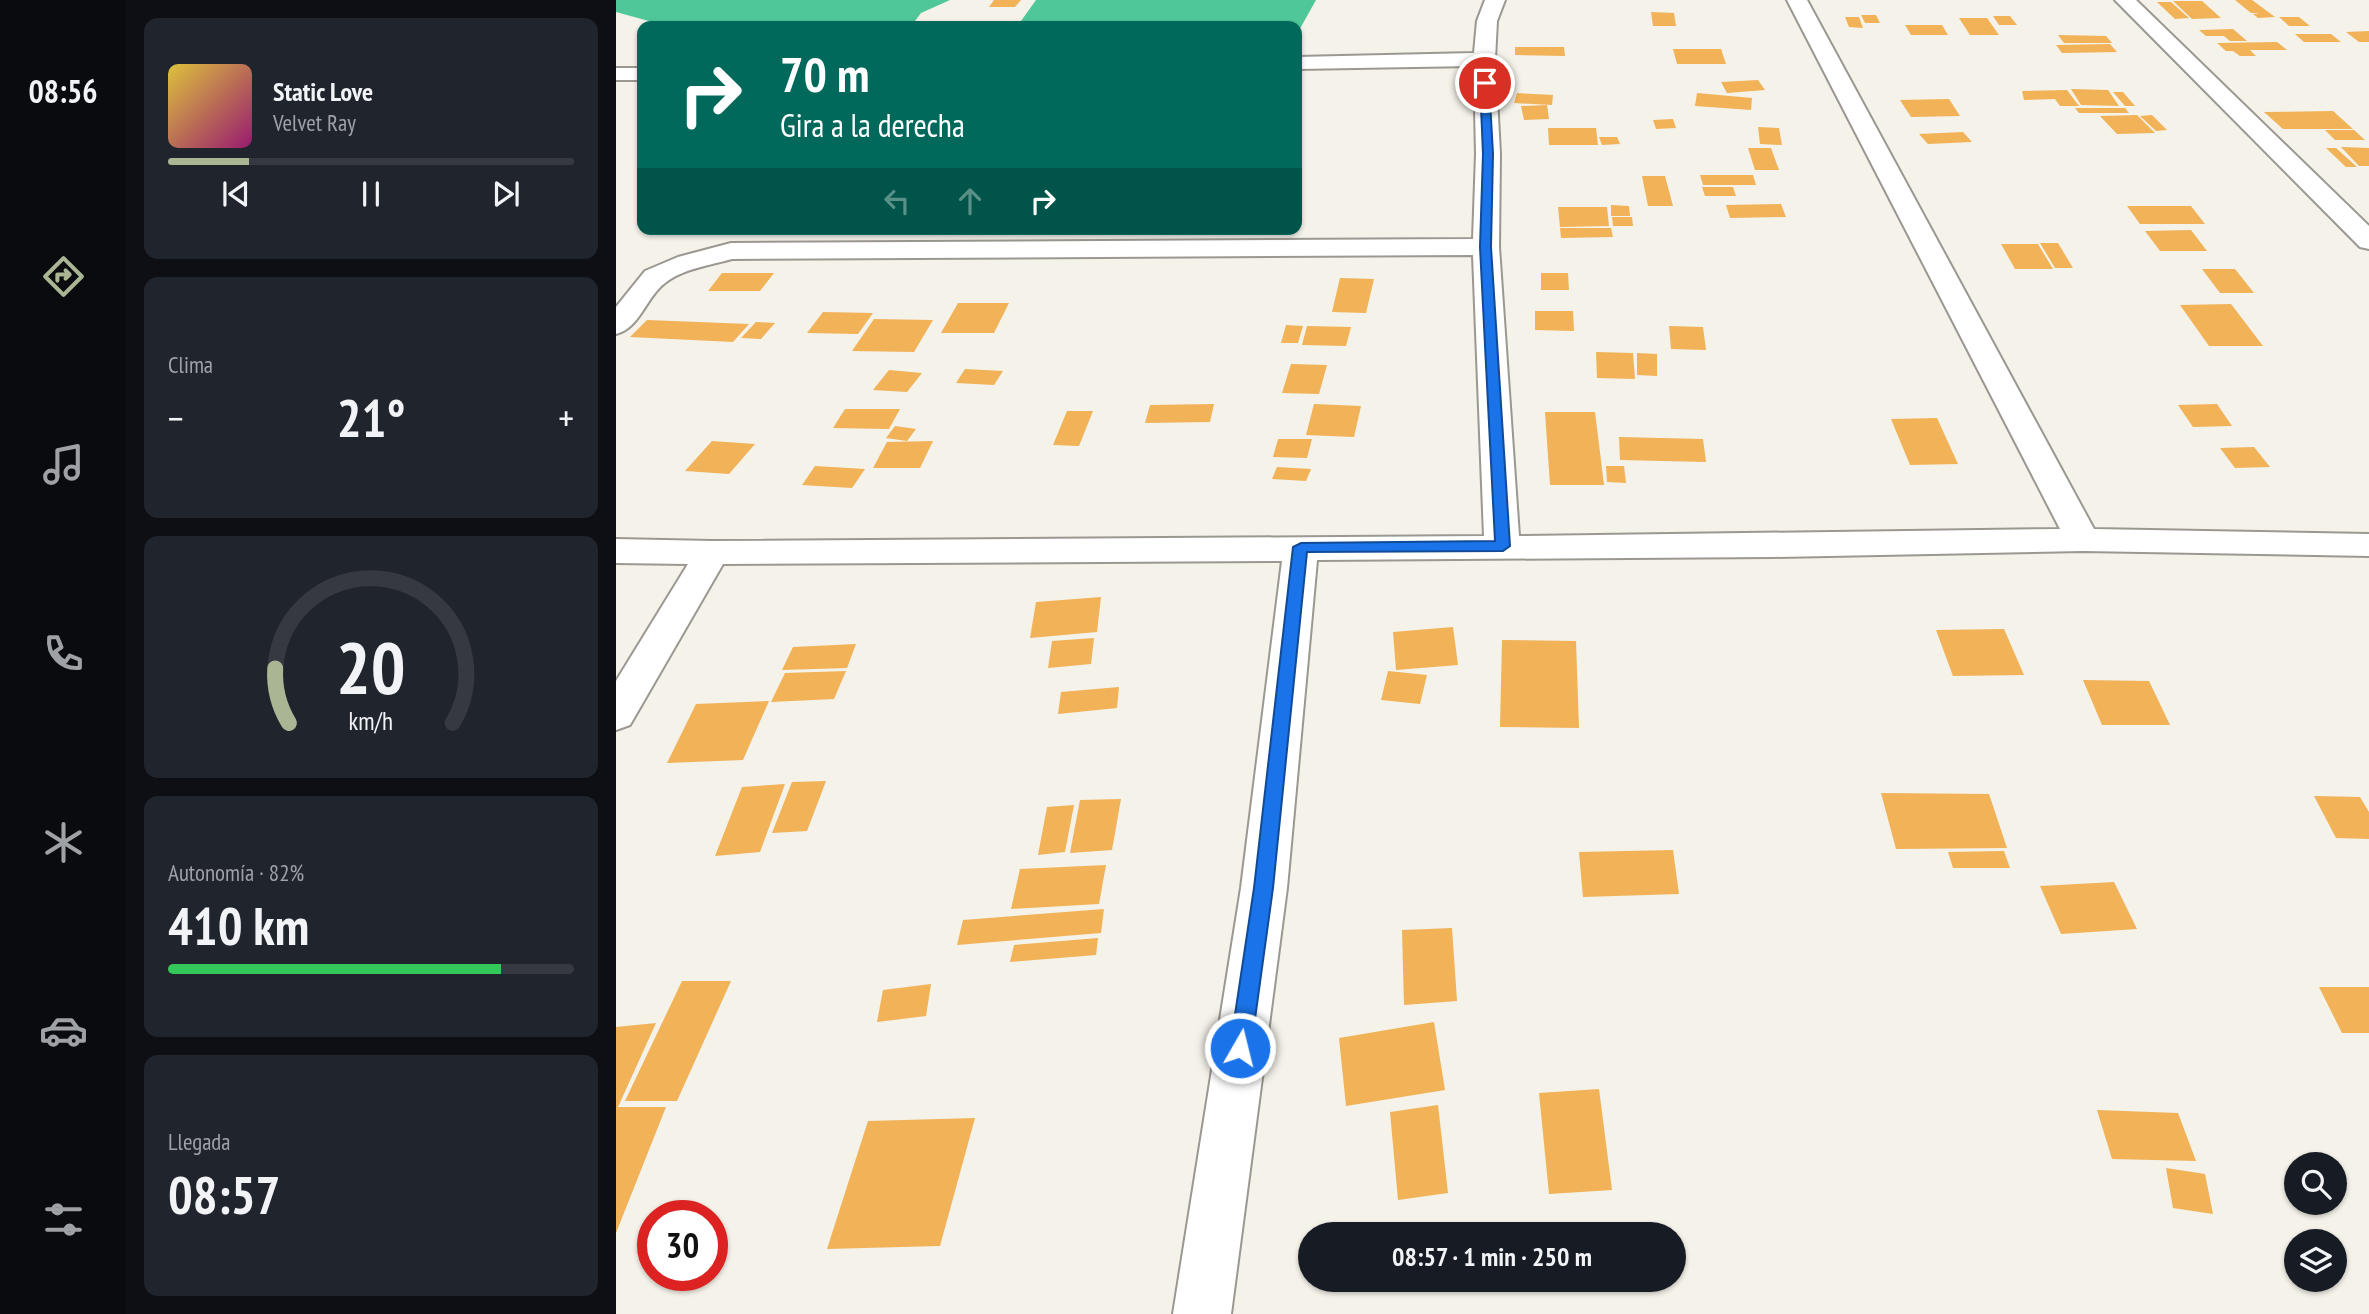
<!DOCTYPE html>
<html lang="es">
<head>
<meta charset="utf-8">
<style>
	:root { --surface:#171b24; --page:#20242c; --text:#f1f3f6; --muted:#9ea1a6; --line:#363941; --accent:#a9b593 }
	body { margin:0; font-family:"PT Sans Narrow",sans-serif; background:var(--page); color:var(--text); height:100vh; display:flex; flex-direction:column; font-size:26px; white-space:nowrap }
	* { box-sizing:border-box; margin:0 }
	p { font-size:23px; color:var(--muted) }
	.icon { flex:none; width:38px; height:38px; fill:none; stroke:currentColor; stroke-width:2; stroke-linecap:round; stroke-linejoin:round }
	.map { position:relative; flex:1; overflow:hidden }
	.drawer { display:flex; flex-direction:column; gap:18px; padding:18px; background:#0d0f14; width:490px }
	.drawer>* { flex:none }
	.banner { position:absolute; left:21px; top:21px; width:665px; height:214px; border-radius:14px; box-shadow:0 2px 5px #0004; background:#00695c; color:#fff; overflow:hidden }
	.controls { position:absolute; left:1668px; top:1152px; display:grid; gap:14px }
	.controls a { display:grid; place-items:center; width:63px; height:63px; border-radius:50%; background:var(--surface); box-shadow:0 2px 5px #0004; font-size:35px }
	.speed { position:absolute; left:21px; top:1200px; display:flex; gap:14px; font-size:35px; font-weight:700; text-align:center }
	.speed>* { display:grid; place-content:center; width:91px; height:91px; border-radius:50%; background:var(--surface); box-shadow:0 2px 5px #0004; line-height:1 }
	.speed .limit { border:10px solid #d22; background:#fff; color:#111 }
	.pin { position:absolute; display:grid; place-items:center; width:60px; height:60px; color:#fff; margin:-30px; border:4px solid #fff; border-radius:50%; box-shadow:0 2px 7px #0007 }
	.me { position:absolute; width:77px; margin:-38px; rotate:8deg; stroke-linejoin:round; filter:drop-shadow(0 0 5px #0008) }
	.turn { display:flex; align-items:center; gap:24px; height:147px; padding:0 28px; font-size:32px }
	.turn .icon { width:91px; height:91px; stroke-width:2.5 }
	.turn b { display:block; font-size:49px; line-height:60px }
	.lanes { display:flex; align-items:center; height:66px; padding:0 28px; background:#0003; justify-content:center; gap:35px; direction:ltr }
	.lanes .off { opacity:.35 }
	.big { font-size:52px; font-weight:600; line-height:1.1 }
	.drawer .tile { flex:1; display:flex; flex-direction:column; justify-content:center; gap:10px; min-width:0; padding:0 24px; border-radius:14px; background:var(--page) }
	.drawer .dial { align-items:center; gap:0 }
	.dial svg { height:182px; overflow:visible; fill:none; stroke:var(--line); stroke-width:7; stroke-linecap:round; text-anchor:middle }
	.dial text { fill:var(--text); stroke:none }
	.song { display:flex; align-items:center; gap:21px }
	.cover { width:84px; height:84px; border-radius:10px; background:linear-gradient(135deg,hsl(50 70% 55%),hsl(320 70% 35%)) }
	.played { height:7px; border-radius:4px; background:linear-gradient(90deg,var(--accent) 20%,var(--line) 20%) }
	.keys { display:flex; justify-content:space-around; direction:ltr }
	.heat { display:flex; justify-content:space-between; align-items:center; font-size:38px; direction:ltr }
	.charge { height:10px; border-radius:5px; background:linear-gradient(90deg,#34c759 82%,var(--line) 0) }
	.trip { position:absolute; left:682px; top:1222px; width:388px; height:70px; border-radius:35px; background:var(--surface); box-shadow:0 2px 5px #0004; font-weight:600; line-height:70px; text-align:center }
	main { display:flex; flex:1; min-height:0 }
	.menu { display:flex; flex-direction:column; width:126px; justify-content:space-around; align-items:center; background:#090b0e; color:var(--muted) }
	.menu .icon { width:49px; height:49px }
	.menu .active { color:var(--accent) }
	.menu b { font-size:32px; color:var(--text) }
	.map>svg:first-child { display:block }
	.forest { fill:#4fc798 }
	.building { fill:#f1b258 }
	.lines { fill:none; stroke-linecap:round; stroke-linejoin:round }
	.minor-casing { stroke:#9a9890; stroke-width:4 }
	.minor { fill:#fff; fill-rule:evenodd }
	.route { fill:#1a73e8; stroke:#114b97; stroke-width:2 }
</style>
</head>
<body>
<main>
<nav class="menu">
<b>08:56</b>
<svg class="icon active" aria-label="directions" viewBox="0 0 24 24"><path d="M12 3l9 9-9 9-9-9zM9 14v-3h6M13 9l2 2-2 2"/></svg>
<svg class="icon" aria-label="music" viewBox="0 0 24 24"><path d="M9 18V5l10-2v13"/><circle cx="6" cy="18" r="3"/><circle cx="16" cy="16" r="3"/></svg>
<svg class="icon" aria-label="phone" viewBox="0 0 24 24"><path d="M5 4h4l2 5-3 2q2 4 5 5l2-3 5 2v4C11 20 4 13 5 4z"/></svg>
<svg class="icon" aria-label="climate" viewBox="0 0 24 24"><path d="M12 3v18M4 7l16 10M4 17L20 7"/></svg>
<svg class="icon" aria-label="car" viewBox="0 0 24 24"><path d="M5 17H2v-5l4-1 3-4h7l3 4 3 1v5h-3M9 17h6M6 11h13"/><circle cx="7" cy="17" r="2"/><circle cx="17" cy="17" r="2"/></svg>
<svg class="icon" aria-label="filters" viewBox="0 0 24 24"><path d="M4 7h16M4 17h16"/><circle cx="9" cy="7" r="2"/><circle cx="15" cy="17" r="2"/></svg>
</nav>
<section class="drawer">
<div class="tile">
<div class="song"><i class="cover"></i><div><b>Static Love</b><p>Velvet Ray</p></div></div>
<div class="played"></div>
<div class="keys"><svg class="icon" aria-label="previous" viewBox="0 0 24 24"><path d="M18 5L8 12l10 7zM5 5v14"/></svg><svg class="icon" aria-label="pause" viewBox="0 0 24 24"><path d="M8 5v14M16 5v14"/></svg><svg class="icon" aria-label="next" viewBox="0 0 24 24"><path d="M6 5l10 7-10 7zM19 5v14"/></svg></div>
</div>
<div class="tile"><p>Clima</p>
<div class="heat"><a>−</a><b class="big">21°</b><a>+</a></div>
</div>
<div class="tile dial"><svg viewBox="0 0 100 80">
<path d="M14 69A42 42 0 1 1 86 69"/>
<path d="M14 69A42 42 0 0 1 8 45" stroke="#a9b593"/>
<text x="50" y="56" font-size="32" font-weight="700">20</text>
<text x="50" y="72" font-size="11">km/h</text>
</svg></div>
<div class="tile"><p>Autonomía · 82%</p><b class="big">410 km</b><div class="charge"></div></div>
<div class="tile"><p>Llegada</p><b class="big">08:57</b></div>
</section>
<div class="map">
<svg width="1753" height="1314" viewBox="0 0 1753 1314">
	<rect width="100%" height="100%" fill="#f4f2e9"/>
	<g class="forest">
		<polygon points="0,0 334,0 305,13 299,21 289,26 51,26 0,12"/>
		<polygon points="420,0 700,0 681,34 681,26 502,26 497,22 428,26 405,21"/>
	</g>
	<g class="building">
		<polygon points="378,0 405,0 399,7 373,7"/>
		<polygon points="1619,0 1636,0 1659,17 1642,18 1637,14 1644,13 1635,13"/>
		<polygon points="1557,1 1586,1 1605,18 1576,19"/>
		<polygon points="1541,2 1555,2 1573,18 1559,19"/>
		<polygon points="1035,12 1058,13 1060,26 1037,26"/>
		<polygon points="1245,15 1260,15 1264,23 1249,23"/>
		<polygon points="1377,16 1394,16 1401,25 1383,25"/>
		<polygon points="1229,17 1243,17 1247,28 1233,27"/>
		<polygon points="1663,17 1683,17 1694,26 1673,26"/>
		<polygon points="1343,18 1371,18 1383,35 1354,35"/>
		<polygon points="1289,25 1326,25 1332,35 1295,35"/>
		<polygon points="1617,29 1631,41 1614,41 1608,36 1590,36 1583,30"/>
		<polygon points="1753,31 1753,42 1743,42 1730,32"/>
		<polygon points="1679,34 1715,34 1725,42 1688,42"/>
		<polygon points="1442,35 1490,36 1496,43 1448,43"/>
		<polygon points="1661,42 1671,50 1634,50 1640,56 1624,56 1617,51 1610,51 1601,43"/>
		<polygon points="1494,44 1501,52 1446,53 1440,45"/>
		<polygon points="899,47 948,47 949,56 899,55"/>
		<polygon points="1057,49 1105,49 1110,64 1061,64"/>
		<polygon points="1142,80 1149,90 1111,93 1105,82"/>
		<polygon points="1455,89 1492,90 1503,106 1465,105"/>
		<polygon points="1451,90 1463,106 1444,106 1439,99 1408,100 1406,91"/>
		<polygon points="1497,92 1507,92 1519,106 1509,106"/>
		<polygon points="901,93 937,95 936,105 898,103"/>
		<polygon points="1081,93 1136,98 1135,110 1079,106"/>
		<polygon points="1333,99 1344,116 1295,117 1284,100"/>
		<polygon points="931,105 933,119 908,120 905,106"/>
		<polygon points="1459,108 1509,108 1513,113 1463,113"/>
		<polygon points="1717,111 1737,129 1667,129 1648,112"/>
		<polygon points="1521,115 1539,133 1501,134 1484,116"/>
		<polygon points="1536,115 1551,130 1540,131 1524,116"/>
		<polygon points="1057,119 1060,128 1040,129 1037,120"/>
		<polygon points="1142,127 1163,128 1166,145 1144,144"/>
		<polygon points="932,128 980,128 982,145 933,145"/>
		<polygon points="1709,130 1738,130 1749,140 1719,140"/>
		<polygon points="1347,132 1356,142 1312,144 1303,134"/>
		<polygon points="983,137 1001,137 1004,144 986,145"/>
		<polygon points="1725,147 1753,148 1753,166 1743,166"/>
		<polygon points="1132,148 1155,148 1163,170 1139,170"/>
		<polygon points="1710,148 1720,148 1741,167 1730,167"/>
		<polygon points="1084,175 1137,175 1140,185 1087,185"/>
		<polygon points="1026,176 1049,176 1057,206 1032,206"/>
		<polygon points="1086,187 1117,187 1120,196 1089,196"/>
		<polygon points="1165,204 1170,217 1114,218 1110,205"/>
		<polygon points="995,205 1013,206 1014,216 995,216"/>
		<polygon points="1511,206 1575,206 1589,224 1524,224"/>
		<polygon points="942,207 991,207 993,226 944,227"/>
		<polygon points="996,217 1016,217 1017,226 997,226"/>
		<polygon points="944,228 995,228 997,237 945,238"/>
		<polygon points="1575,230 1591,251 1544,251 1529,231"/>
		<polygon points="1424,243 1442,243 1457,268 1439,268"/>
		<polygon points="1385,244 1422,244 1437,269 1399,269"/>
		<polygon points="1586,269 1619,269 1638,293 1604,293"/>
		<polygon points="106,273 158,273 144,291 92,291"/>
		<polygon points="925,273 952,273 953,290 925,290"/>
		<polygon points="724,278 758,279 750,313 716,312"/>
		<polygon points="342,303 393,303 378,333 325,333"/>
		<polygon points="1615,304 1647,346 1593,346 1564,305"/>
		<polygon points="919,311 957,311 958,331 919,330"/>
		<polygon points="207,312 257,313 242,334 191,333"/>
		<polygon points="258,319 317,320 298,352 236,351"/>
		<polygon points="31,320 133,324 117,342 14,337"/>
		<polygon points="140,322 159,323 145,339 125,338"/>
		<polygon points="670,325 687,326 682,343 665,343"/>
		<polygon points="691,326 735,327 730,346 686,345"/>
		<polygon points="1053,326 1087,327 1090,350 1055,349"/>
		<polygon points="980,352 1017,353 1019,379 981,378"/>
		<polygon points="1021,353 1041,354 1041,376 1021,375"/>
		<polygon points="675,364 711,365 703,394 666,393"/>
		<polygon points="349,369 387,371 378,385 340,383"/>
		<polygon points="273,370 306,373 291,392 257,390"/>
		<polygon points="598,404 594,422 529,423 534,405"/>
		<polygon points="698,404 745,406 738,437 690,435"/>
		<polygon points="1601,404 1616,426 1577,427 1562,405"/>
		<polygon points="229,409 284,409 273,429 217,428"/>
		<polygon points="451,411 477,411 463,446 437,445"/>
		<polygon points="929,412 979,412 988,485 934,485"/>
		<polygon points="1321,418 1342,464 1294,465 1275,419"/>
		<polygon points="279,426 300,429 291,441 270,438"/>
		<polygon points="1003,437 1087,439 1090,462 1004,460"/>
		<polygon points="662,439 696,439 691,458 657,457"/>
		<polygon points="96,441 139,444 113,474 69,471"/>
		<polygon points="317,441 304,468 257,468 271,442"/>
		<polygon points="1638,447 1654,467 1619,468 1604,448"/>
		<polygon points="199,466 249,469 236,488 186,485"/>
		<polygon points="990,466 1008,466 1010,483 991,482"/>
		<polygon points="661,467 695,469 690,481 656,479"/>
		<polygon points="485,597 481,632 414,638 420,602"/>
		<polygon points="837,627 842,665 780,670 777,632"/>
		<polygon points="1388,629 1408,675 1337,676 1320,630"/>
		<polygon points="478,638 475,664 432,668 436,641"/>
		<polygon points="886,640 960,641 963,728 884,727"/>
		<polygon points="240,644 231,668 166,670 177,647"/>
		<polygon points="230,671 218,699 155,702 169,673"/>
		<polygon points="772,671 811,675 804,704 765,700"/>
		<polygon points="1467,680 1533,681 1554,725 1486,725"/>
		<polygon points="503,687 501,708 442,714 445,692"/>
		<polygon points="153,701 127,760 51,763 80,704"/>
		<polygon points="210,781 191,831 156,833 176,782"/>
		<polygon points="169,784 144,852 99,856 126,787"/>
		<polygon points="1265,793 1373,794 1391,848 1280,849"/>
		<polygon points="1698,796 1744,797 1753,812 1753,839 1720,838"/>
		<polygon points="505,799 496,850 454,853 464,800"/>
		<polygon points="458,805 449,852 422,855 431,807"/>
		<polygon points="1057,850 1063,894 967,897 963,852"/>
		<polygon points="1388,851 1394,868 1337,868 1332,852"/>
		<polygon points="490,865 483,904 395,909 404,869"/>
		<polygon points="1498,882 1521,929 1445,934 1424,886"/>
		<polygon points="488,909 485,933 341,945 347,920"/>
		<polygon points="836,928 841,1001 788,1005 786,930"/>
		<polygon points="482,938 480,955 394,962 398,945"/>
		<polygon points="66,981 115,981 61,1101 9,1101"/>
		<polygon points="315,984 310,1016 261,1022 267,990"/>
		<polygon points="1703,987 1753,987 1753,1033 1726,1033"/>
		<polygon points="818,1022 829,1090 730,1106 723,1038"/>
		<polygon points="40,1023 2,1107 50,1107 0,1233 0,1027"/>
		<polygon points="983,1089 996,1190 933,1194 923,1093"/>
		<polygon points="822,1105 832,1193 782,1200 774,1112"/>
		<polygon points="1481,1110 1562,1113 1580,1161 1496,1159"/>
		<polygon points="359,1118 324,1246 211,1249 252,1121"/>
		<polygon points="1550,1168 1589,1174 1597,1214 1557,1208"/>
	</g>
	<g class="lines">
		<defs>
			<g id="minor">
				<path d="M869,0h20l-8,21 -2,38 5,95 -1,93 20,289 541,-7 -273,-529h20l287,529 275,5v22l-286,-5 -311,6 -455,3 -30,328 -56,426h-58l68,-426 41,-327 -559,3 -93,161 -14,5v-49l72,-117 -72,-1v-24l96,2 772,-5 -11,-281 -741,4c-21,6 -50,10 -67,24 -19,14 -25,45 -49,51v-27l29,-36 33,-14 53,-14 742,-4 3,-85 -2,-88 -177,3v-12l177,-4 3,-32z"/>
				<polygon points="1499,0 1520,0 1753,226 1753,249 1744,247"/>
				<rect x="0" y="68" width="26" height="12"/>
			</g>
		</defs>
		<use href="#minor" class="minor-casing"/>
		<use href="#minor" class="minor"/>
	</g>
	<polygon class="route" points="869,80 873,83 877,154 875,247 894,546 887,551 691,552 657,888 635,1048 632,1054 624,1057 617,1054 614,1048 638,888 677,547 685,543 879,541 864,247 867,154 864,83"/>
</svg>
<div class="controls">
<a><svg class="icon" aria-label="search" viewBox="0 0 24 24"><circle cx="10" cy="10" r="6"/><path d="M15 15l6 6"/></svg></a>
<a><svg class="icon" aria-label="layers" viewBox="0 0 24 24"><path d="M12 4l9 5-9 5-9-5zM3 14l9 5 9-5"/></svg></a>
</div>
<div class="speed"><div class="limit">30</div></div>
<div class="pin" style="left:869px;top:83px;background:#d93025"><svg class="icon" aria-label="arrive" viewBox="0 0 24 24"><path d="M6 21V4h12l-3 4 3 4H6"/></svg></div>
<svg class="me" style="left:624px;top:1048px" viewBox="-20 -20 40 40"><circle r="17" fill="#1a73e8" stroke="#fff" stroke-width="3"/><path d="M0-11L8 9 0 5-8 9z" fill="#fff"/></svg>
<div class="trip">08:57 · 1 min · 250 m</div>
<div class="banner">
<div class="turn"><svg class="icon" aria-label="right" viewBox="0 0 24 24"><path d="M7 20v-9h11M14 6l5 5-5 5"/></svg><div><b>70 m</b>Gira a la derecha</div></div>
<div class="lanes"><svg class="icon off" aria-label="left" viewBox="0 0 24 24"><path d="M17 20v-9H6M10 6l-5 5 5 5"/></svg><svg class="icon off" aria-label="ahead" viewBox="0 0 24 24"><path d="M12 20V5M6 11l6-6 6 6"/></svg><svg class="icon" aria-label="right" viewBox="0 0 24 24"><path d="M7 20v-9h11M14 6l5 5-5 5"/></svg></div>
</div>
</div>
</main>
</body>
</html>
